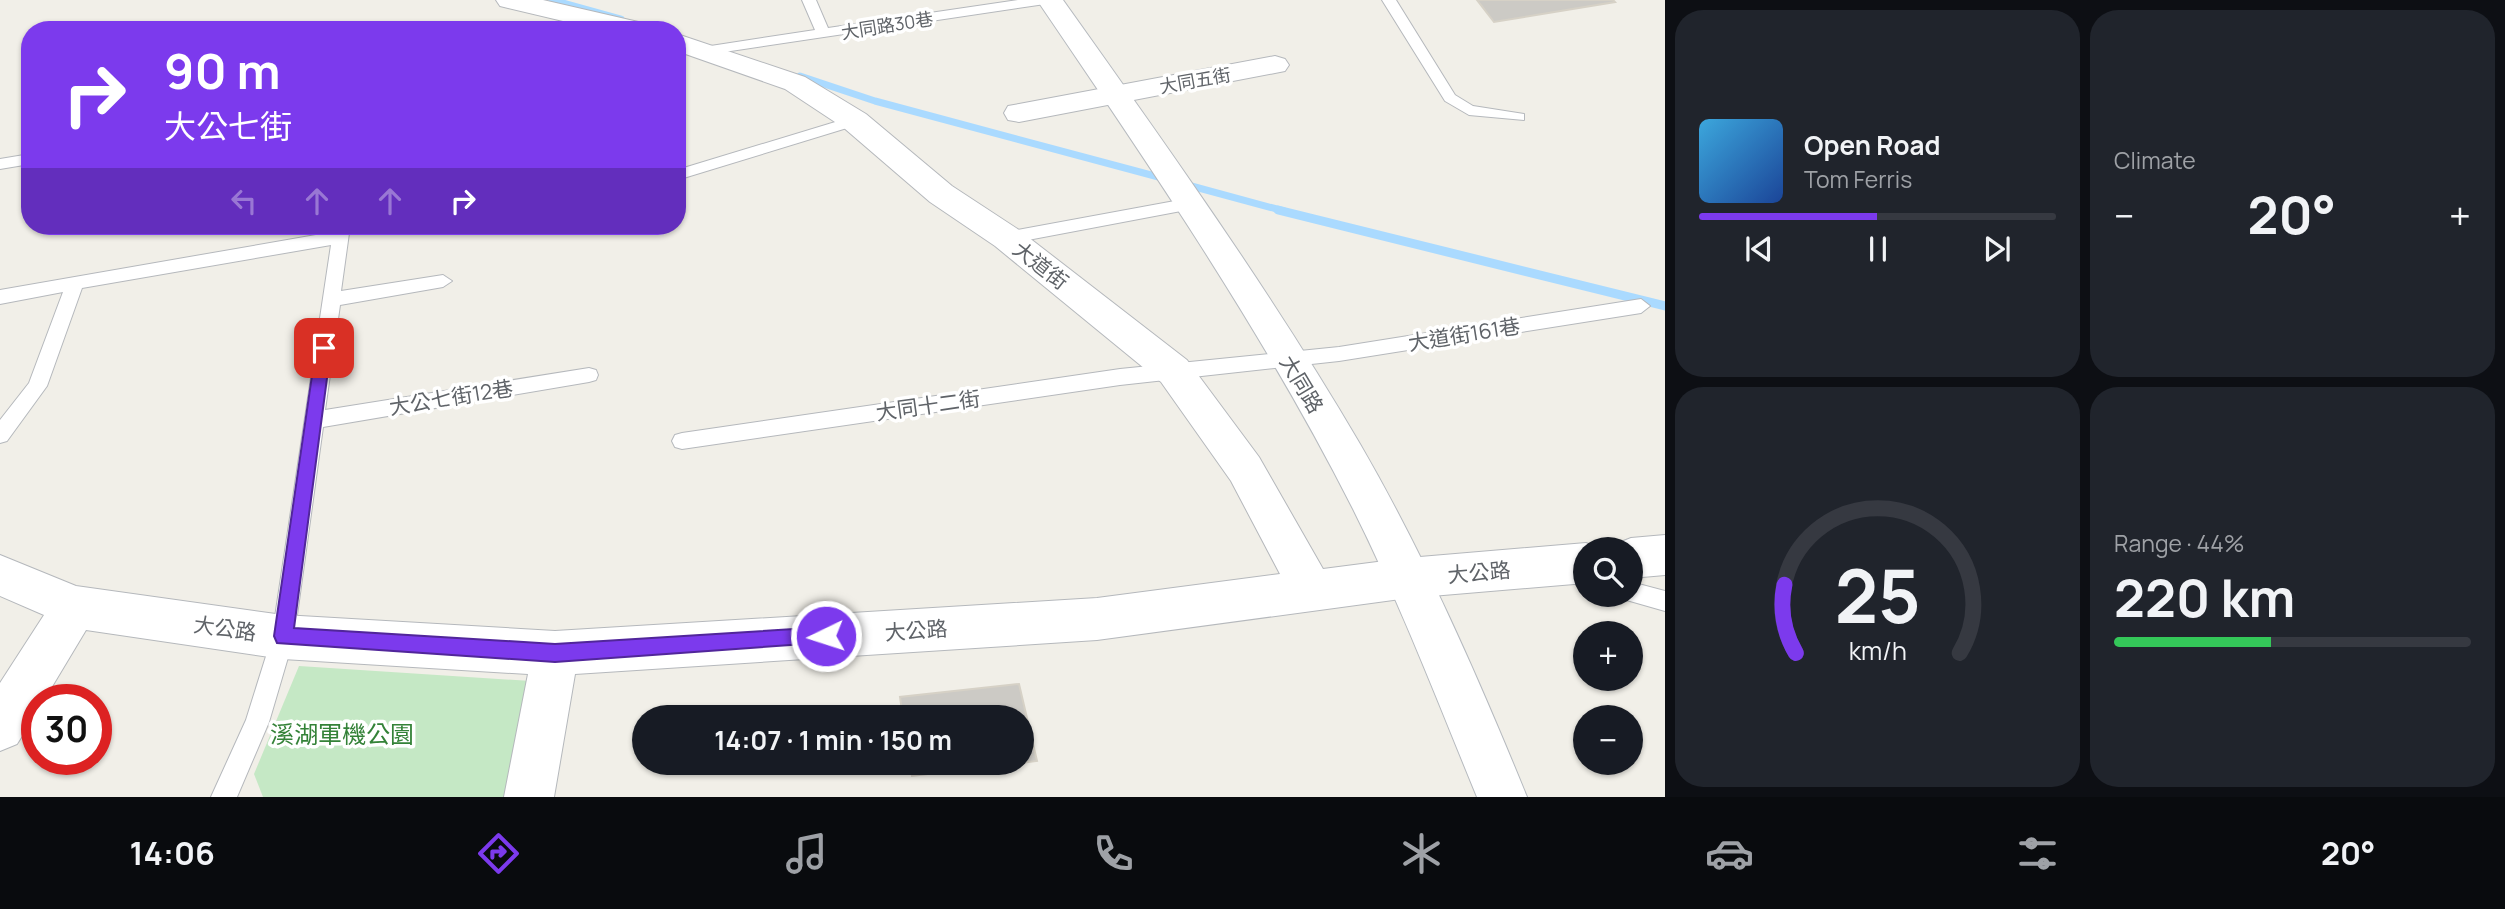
<!DOCTYPE html>
<html lang="en">
<head>
<meta charset="utf-8">
<style>
	:root { --surface:#171b24; --page:#20242c; --text:#f1f3f6; --muted:#9ea1a6; --line:#363941; --accent:#7c3aed }
	body { margin:0; font-family:Manrope,"Noto Sans TC",sans-serif; background:var(--page); color:var(--text); height:100vh; display:flex; flex-direction:column; font-size:26px; white-space:nowrap }
	* { box-sizing:border-box; margin:0 }
	p { font-size:23px; color:var(--muted) }
	.icon { flex:none; width:38px; height:38px; fill:none; stroke:currentColor; stroke-width:2; stroke-linecap:round; stroke-linejoin:round }
	.map { position:relative; flex:1; overflow:hidden }
	.panel { display:flex; flex-direction:column; gap:10px; padding:10px; background:#0d0f14; width:840px }
	.panel>* { flex:none }
	.hud { position:absolute; left:21px; top:21px; width:665px; height:214px; border-radius:28px; box-shadow:0 2px 5px #0004; background:#7c3aed; color:#fff; overflow:hidden }
	.buttons { position:absolute; left:1573px; top:537px; display:grid; gap:14px }
	.buttons a { display:grid; place-items:center; width:70px; height:70px; border-radius:50%; background:var(--surface); box-shadow:0 2px 5px #0004; font-size:35px }
	.speed { position:absolute; left:21px; top:684px; display:flex; gap:14px; font-size:35px; font-weight:700; text-align:center }
	.speed>* { display:grid; place-content:center; width:91px; height:91px; border-radius:50%; background:var(--surface); box-shadow:0 2px 5px #0004; line-height:1 }
	.speed .limit { border:10px solid #d22; background:#fff; color:#111 }
	.pin { position:absolute; display:grid; place-items:center; width:60px; height:60px; color:#fff; margin:-30px; border-radius:14px; box-shadow:0 4px 10px #0006 }
	.me { position:absolute; width:77px; margin:-38px; rotate:266deg; stroke-linejoin:round; filter:drop-shadow(0 0 5px #0008) }
	.turn { display:flex; align-items:center; gap:24px; height:147px; padding:0 28px; font-size:32px }
	.turn .icon { width:91px; height:91px; stroke-width:2.5 }
	.turn b { display:block; font-size:49px; line-height:60px }
	.lanes { display:flex; align-items:center; height:66px; padding:0 28px; background:#0003; justify-content:center; gap:35px; direction:ltr }
	.lanes .off { opacity:.35 }
	.big { font-size:52px; font-weight:700; line-height:1.1 }
	.panel .card { flex:1; display:flex; flex-direction:column; justify-content:center; gap:10px; min-width:0; padding:0 24px; border-radius:28px; background:var(--page) }
	.panel .dial { align-items:center; gap:0 }
	.dial svg { height:182px; overflow:visible; fill:none; stroke:var(--line); stroke-width:7; stroke-linecap:round; text-anchor:middle }
	.dial text { fill:var(--text); stroke:none }
	.song { display:flex; align-items:center; gap:21px }
	.cover { width:84px; height:84px; border-radius:10px; background:linear-gradient(135deg,hsl(200 70% 55%),hsl(220 70% 35%)) }
	.played { height:7px; border-radius:4px; background:linear-gradient(90deg,var(--accent) 50%,var(--line) 50%) }
	.keys { display:flex; justify-content:space-around; direction:ltr }
	.heat { display:flex; justify-content:space-between; align-items:center; font-size:38px; direction:ltr }
	.charge { height:10px; border-radius:5px; background:linear-gradient(90deg,#34c759 44%,var(--line) 0) }
	.panel .tiles { flex:1; display:grid; gap:10px; grid-template-columns:repeat(2,1fr) }
	.trip { position:absolute; left:632px; top:705px; width:402px; height:70px; border-radius:35px; background:var(--surface); box-shadow:0 2px 5px #0004; font-weight:700; line-height:70px; text-align:center }
	.tabs { display:flex; height:112px; justify-content:space-around; align-items:center; background:#090b0e; color:var(--muted) }
	.tabs .icon { width:49px; height:49px }
	.tabs .active { color:var(--accent) }
	.tabs b { font-size:32px; color:var(--text) }
	main { display:flex; flex:1; min-height:0 }
	.map>svg:first-child { display:block }
	.green { fill:#c5e8c5 }
	.lines { fill:none; stroke-linecap:round; stroke-linejoin:round }
	.stream-far1 { stroke:#aadaff; stroke-width:7 }
	.stream { stroke:#aadaff; stroke-width:9 }
	.building { fill:#cccac5; stroke:#d6d1c6; stroke-width:2 }
	.lane-casing { stroke:#b5b8bc; stroke-width:2 }
	.street-casing { stroke:#b5b8bc; stroke-width:2 }
	.secondary-casing { stroke:#b6babf; stroke-width:2 }
	.lane { fill:#fff; fill-rule:evenodd }
	.street { fill:#fff; fill-rule:evenodd }
	.secondary { fill:#fff; fill-rule:evenodd }
	.route { fill:#7c3aed; stroke:#51269a; stroke-width:2 }
	.labels { text-anchor:middle; dominant-baseline:central; stroke-width:7; stroke-linejoin:round; paint-order:stroke }
	.far-street-label { font-size:18px; fill:#5f6368; stroke:#fff }
	.street-label { font-size:21px; fill:#5f6368; stroke:#fff }
	.near-park-label { font-size:24px; fill:#348238; stroke:#fff }
</style>
</head>
<body>
<main>
<div class="map">
<svg width="1665" height="797" viewBox="0 0 1665 797">
	<rect width="100%" height="100%" fill="#f1efe8"/>
	<polygon class="green" points="299,666 531,681 509,797 263,797 254,774"/>
	<g class="lines">
		<g class="stream-far1">
			<polyline points="552,0 621,19"/>
			<polyline points="800,76 875,101 1166,179"/>
			<polyline points="1184,184 1284,211"/>
		</g>
		<polyline class="stream" points="1278,210 1665,306"/>
	</g>
	<g class="building">
		<polygon points="1477,0 1613,0 1615,2 1494,22"/>
		<polygon points="1019,684 1037,761 912,776 910,763 1022,763 1022,718 903,718 900,697"/>
	</g>
	<g class="lines">
		<defs>
			<g id="lane">
				<polygon points="802,0 816,0 828,28 1018,0 1052,0 1045,4 704,55 697,51 704,47 815,30"/>
				<polygon points="1382,0 1396,0 1455,95 1473,106 1524,114 1524,120 1469,115 1445,101"/>
				<polygon points="855,116 863,121 860,124 677,180 677,170"/>
				<polygon points="30,154 30,164 0,169 0,159"/>
				<polygon points="1191,198 1197,200 1197,208 1007,244 999,238 1007,232"/>
				<polygon points="334,226 350,226 341,291 443,275 452,281 443,287 340,305 325,410 589,368 596,370 598,375 596,380 589,382 323,427 294,637 269,722 237,797 211,797 246,720 272,637 331,245 82,288 47,386 7,441 0,443 0,420 29,383 63,292 0,304 0,290 333,232"/>
				<polygon points="1641,299 1650,306 1641,313 1339,361 1120,385 682,449 675,447 672,441 675,435 682,433 1120,369 1339,347"/>
				<polygon points="1631,582 1665,591 1665,611 1623,599 1621,595 1631,595"/>
			</g>
			<g id="street">
				<polygon points="496,0 543,0 647,24 650,30 601,30 500,6"/>
				<polygon points="677,34 805,77 866,114 952,186 1019,230 1187,360 1259,457 1323,569 1408,558 1586,543 1602,550 1586,550 1586,583 1408,598 1097,640 575,674 554,797 504,797 528,674 283,659 86,630 44,700 37,700 37,712 17,744 0,751 0,683 44,615 0,596 0,555 76,586 283,615 555,631 1097,598 1280,574 1231,481 1161,382 995,246 930,202 844,128 785,89 677,51"/>
				<polygon points="1275,56 1285,59 1289,65 1285,71 1019,122 1008,120 1004,113 1008,106 1019,104"/>
				<polygon points="1665,535 1665,575 1631,578 1631,550 1613,550 1616,544 1631,538"/>
			</g>
			<path id="secondary" d="M1037,0h26c103,145 207,290 297,444 65,112 118,233 167,353h-50c-40,-97 -77,-194 -124,-288 -90,-178 -204,-344 -316,-509z"/>
		</defs>
		<use href="#lane" class="lane-casing"/>
		<use href="#street" class="street-casing"/>
		<use href="#secondary" class="secondary-casing"/>
		<use href="#lane" class="lane"/>
		<use href="#street" class="street"/>
		<use href="#secondary" class="secondary"/>
	</g>
	<polygon class="route" points="324,342 331,348 294,628 555,644 826,627 833,630 836,636 833,642 555,662 277,643 274,636 316,348"/>
	<g class="labels">
		<g class="far-street-label">
			<text transform="translate(887 25) rotate(-9)">大同路30巷</text>
			<text transform="translate(1195 80) rotate(-10)">大同五街</text>
		</g>
		<g class="street-label">
			<text transform="translate(1041 265) rotate(38)">大道街</text>
			<text transform="translate(1464 334) rotate(-9)">大道街161巷</text>
			<text transform="translate(1302 384) rotate(59)">大同路</text>
			<text transform="translate(451 397) rotate(-9)">大公七街12巷</text>
			<text transform="translate(928 405) rotate(-8)">大同十二街</text>
			<text transform="translate(1479 572) rotate(-5)">大公路</text>
			<text transform="translate(225 628) rotate(8)">大公路</text>
			<text transform="translate(916 630) rotate(-4)">大公路</text>
		</g>
		<g class="near-park-label">
			<text x="342" y="733">溪湖軍機公園</text>
		</g>
	</g>
</svg>
<div class="buttons">
<a><svg class="icon" aria-label="search" viewBox="0 0 24 24"><circle cx="10" cy="10" r="6"/><path d="M15 15l6 6"/></svg></a>
<a>+</a>
<a>−</a>
</div>
<div class="speed"><div class="limit">30</div></div>
<div class="pin" style="left:324px;top:348px;background:#d93025"><svg class="icon" aria-label="arrive" viewBox="0 0 24 24"><path d="M6 21V4h12l-3 4 3 4H6"/></svg></div>
<svg class="me" style="left:826px;top:636px" viewBox="-20 -20 40 40"><circle r="17" fill="#7c3aed" stroke="#fff" stroke-width="3"/><path d="M0-11L8 9 0 5-8 9z" fill="#fff"/></svg>
<div class="trip">14:07 · 1 min · 150 m</div>
<div class="hud">
<div class="turn"><svg class="icon" aria-label="right" viewBox="0 0 24 24"><path d="M7 20v-9h11M14 6l5 5-5 5"/></svg><div><b>90 m</b>大公七街</div></div>
<div class="lanes"><svg class="icon off" aria-label="left" viewBox="0 0 24 24"><path d="M17 20v-9H6M10 6l-5 5 5 5"/></svg><svg class="icon off" aria-label="ahead" viewBox="0 0 24 24"><path d="M12 20V5M6 11l6-6 6 6"/></svg><svg class="icon off" aria-label="ahead" viewBox="0 0 24 24"><path d="M12 20V5M6 11l6-6 6 6"/></svg><svg class="icon" aria-label="right" viewBox="0 0 24 24"><path d="M7 20v-9h11M14 6l5 5-5 5"/></svg></div>
</div>
</div>
<section class="panel">
<div class="tiles">
<div class="card">
<div class="song"><i class="cover"></i><div><b>Open Road</b><p>Tom Ferris</p></div></div>
<div class="played"></div>
<div class="keys"><svg class="icon" aria-label="previous" viewBox="0 0 24 24"><path d="M18 5L8 12l10 7zM5 5v14"/></svg><svg class="icon" aria-label="pause" viewBox="0 0 24 24"><path d="M8 5v14M16 5v14"/></svg><svg class="icon" aria-label="next" viewBox="0 0 24 24"><path d="M6 5l10 7-10 7zM19 5v14"/></svg></div>
</div>
<div class="card"><p>Climate</p>
<div class="heat"><a>−</a><b class="big">20°</b><a>+</a></div>
</div>
<div class="card dial"><svg viewBox="0 0 100 80">
<path d="M14 69A42 42 0 1 1 86 69"/>
<path d="M14 69A42 42 0 0 1 9 39" stroke="#7c3aed"/>
<text x="50" y="56" font-size="32" font-weight="700">25</text>
<text x="50" y="72" font-size="11">km/h</text>
</svg></div>
<div class="card"><p>Range · 44%</p><b class="big">220 km</b><div class="charge"></div></div>
</div>
</section>
</main>
<nav class="tabs">
<b>14:06</b>
<svg class="icon active" aria-label="directions" viewBox="0 0 24 24"><path d="M12 3l9 9-9 9-9-9zM9 14v-3h6M13 9l2 2-2 2"/></svg>
<svg class="icon" aria-label="music" viewBox="0 0 24 24"><path d="M9 18V5l10-2v13"/><circle cx="6" cy="18" r="3"/><circle cx="16" cy="16" r="3"/></svg>
<svg class="icon" aria-label="phone" viewBox="0 0 24 24"><path d="M5 4h4l2 5-3 2q2 4 5 5l2-3 5 2v4C11 20 4 13 5 4z"/></svg>
<svg class="icon" aria-label="climate" viewBox="0 0 24 24"><path d="M12 3v18M4 7l16 10M4 17L20 7"/></svg>
<svg class="icon" aria-label="car" viewBox="0 0 24 24"><path d="M5 17H2v-5l4-1 3-4h7l3 4 3 1v5h-3M9 17h6M6 11h13"/><circle cx="7" cy="17" r="2"/><circle cx="17" cy="17" r="2"/></svg>
<svg class="icon" aria-label="filters" viewBox="0 0 24 24"><path d="M4 7h16M4 17h16"/><circle cx="9" cy="7" r="2"/><circle cx="15" cy="17" r="2"/></svg>
<b>20°</b>
</nav>
</body>
</html>
